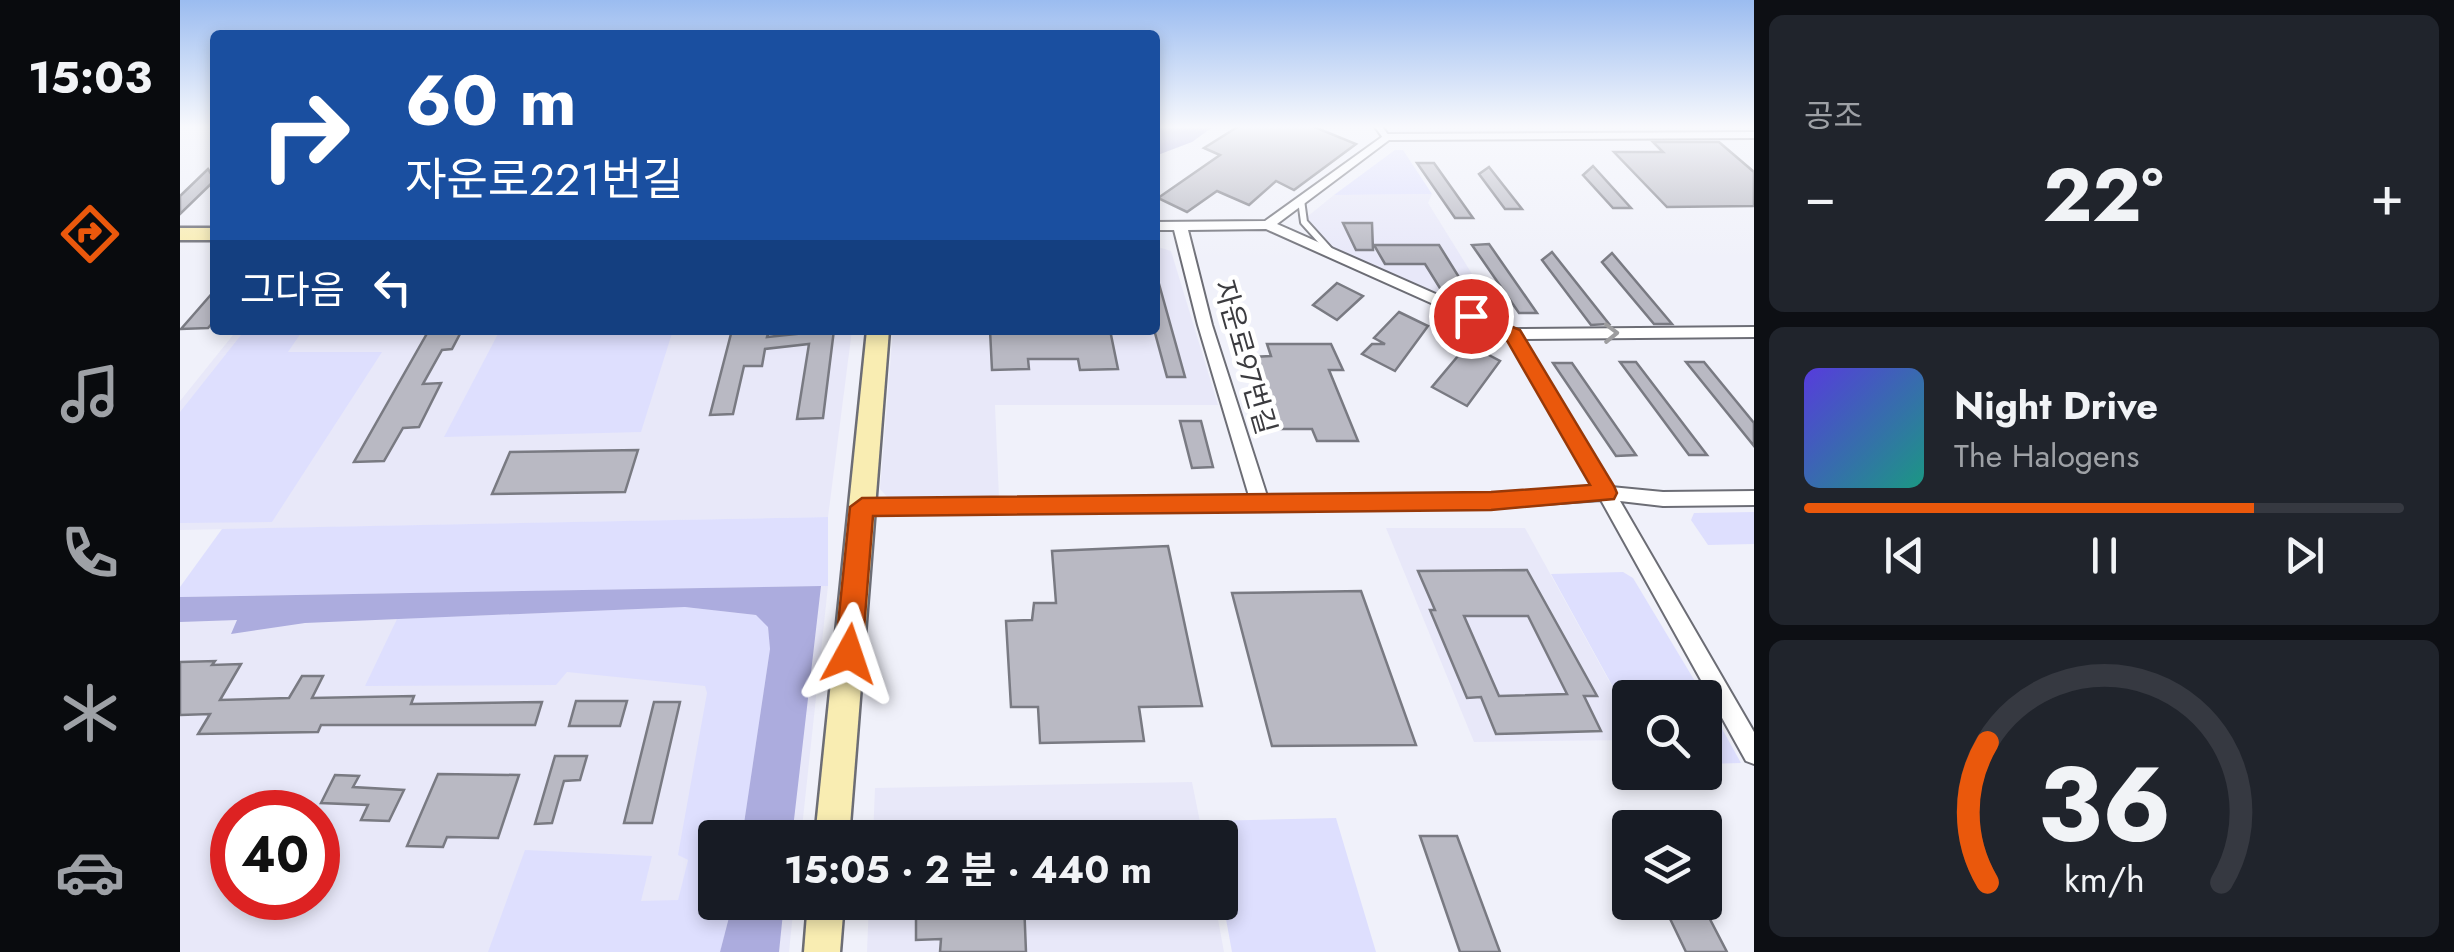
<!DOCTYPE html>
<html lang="ko">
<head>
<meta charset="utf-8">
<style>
	:root { --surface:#171b24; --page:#20242c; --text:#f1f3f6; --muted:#9ea1a6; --line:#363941; --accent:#ea580c }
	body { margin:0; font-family:Jost,"Noto Sans KR",sans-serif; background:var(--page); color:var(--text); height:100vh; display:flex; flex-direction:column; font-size:38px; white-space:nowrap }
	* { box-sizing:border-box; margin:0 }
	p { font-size:32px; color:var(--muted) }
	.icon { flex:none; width:55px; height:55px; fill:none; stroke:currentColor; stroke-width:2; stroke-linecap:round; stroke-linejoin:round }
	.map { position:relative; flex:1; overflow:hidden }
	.sheet { display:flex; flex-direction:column; gap:15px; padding:15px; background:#0d0f14; width:700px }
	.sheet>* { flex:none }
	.banner { position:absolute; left:30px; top:30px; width:950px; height:305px; border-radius:10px; box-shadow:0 5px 15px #0003; background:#1a4fa0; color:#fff; overflow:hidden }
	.controls { position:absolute; left:1432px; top:680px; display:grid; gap:20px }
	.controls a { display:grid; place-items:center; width:110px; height:110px; border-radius:10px; background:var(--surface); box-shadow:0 5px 15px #0003; font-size:50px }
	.speed { position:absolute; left:30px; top:790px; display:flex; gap:20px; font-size:50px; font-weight:700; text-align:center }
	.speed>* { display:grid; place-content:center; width:130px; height:130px; border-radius:50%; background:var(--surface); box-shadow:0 5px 15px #0003; line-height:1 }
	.speed .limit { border:15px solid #d22; background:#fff; color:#111 }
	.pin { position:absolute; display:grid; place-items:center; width:85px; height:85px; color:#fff; margin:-42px; border:5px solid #fff; border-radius:50%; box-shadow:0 2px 10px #0007 }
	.me { position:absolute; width:110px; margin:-55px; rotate:5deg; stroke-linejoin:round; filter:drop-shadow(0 0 8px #0008) }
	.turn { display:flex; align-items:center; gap:35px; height:210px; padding:0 30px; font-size:45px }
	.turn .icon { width:130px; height:130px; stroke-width:2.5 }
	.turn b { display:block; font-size:70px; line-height:85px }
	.then { display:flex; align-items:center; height:95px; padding:0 30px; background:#0003; gap:20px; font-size:38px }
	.big { font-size:75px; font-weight:700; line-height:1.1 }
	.sheet .card { flex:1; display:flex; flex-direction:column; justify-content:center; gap:15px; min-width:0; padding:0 35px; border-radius:15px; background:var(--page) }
	.sheet .dial { align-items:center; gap:0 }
	.dial svg { height:260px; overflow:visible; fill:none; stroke:var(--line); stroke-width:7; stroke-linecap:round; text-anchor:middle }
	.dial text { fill:var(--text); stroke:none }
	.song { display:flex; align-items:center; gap:30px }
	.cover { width:120px; height:120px; border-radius:15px; background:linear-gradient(135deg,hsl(250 70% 55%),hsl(170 70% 35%)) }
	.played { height:10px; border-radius:5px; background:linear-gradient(90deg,var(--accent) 75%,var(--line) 75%) }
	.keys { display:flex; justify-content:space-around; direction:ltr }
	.heat { display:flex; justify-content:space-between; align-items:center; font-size:55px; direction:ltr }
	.trip { position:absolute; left:518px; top:820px; width:540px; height:100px; border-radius:10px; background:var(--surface); box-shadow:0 5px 15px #0003; font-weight:700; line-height:100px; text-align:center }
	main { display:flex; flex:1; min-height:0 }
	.dock { display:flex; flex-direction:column; width:180px; justify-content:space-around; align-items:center; background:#090b0e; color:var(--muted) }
	.dock .icon { width:70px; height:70px }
	.dock .on { color:var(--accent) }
	.dock b { font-size:45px; color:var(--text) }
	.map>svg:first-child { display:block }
	.built { fill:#e8e8f9; fill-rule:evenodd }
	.green { fill:#dedffe }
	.forest { fill:#acacde }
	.building { fill:#b9b9c3; stroke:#797a82; stroke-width:2.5; fill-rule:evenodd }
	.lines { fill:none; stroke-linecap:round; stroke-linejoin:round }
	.lane-casing { stroke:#6c6d75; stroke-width:10 }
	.street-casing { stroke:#6c6d75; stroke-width:4 }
	.secondary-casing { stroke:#6c6d75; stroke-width:5 }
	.lane { stroke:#fff; stroke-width:6 }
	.street { fill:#fff; fill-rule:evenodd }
	.secondary { fill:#f9edb2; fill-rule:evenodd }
	.oneway { stroke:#9d9d9f }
	.route { fill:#ea580c; stroke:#983908; stroke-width:2.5 }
	.labels { text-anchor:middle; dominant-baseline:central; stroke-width:9; stroke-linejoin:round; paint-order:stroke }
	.street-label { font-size:28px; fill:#3b3b3f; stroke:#fff }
</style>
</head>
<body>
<main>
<nav class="dock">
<b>15:03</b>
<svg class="icon on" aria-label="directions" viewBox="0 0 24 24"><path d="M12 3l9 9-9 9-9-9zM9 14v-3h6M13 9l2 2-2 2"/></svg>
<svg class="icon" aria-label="music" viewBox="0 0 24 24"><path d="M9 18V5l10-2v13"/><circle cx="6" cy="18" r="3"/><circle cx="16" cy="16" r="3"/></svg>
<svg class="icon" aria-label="phone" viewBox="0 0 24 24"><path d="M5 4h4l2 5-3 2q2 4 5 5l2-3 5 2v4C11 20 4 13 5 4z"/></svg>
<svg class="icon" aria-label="climate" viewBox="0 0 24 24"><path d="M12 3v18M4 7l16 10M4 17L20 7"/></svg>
<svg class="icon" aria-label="car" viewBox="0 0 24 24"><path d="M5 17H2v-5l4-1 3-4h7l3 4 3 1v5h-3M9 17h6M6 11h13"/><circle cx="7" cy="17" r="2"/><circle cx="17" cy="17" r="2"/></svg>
</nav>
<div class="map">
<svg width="1574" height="952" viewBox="0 0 1574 952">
	<rect width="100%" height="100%" fill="#f0f1fa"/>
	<g class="built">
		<polygon points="1252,194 1248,203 1292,274 1302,280 1332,324 1309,324 1138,246 1128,231 1127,217 1154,195"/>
		<polygon points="975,246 991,251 1038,405 815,405 819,498 709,499 700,489 713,330 975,330"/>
		<polygon points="57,330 672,330 648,517 0,530 0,401"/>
		<polygon points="1206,528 1345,528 1450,719 1450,740 1294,742"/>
		<path d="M648,586l-27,251 -86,1v64l79,1 -5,49h-609v-355zM52,812h86v86h-86z"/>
		<polygon points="1012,782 1023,837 693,837 695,788"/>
		<polygon points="689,902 1035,903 1044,952 687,952"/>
	</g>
	<g class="green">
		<polygon points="1215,150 1223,150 1252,194 1154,195"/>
		<polygon points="65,330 123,330 108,352 202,352 92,522 0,523 0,412"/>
		<polygon points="320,330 493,330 461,432 264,437"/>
		<polygon points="1574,512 1574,544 1528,545 1511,520 1514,513"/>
		<polygon points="648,517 648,586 0,597 0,587 42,529"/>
		<polygon points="1443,572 1453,578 1525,698 1450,698 1450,718 1371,574"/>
		<polygon points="505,607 576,615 588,626 590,649 562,837 535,838 535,902 553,903 540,952 308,952 345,850 472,856 461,901 498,900 508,860 498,855 527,693 525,686 387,672 376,685 185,686 217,619"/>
		<polygon points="1525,698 1561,763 1525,764"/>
		<polygon points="1156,818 1196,952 1052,952 1040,886 1040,838 1031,837 1028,821"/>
	</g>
	<g class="forest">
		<polygon points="975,126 1034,126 1012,142 975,156"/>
		<polygon points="641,586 612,837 562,837 590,649 588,627 576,615 505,607 125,623 51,634 57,620 0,622 0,597"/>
		<polygon points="553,902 604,903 599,952 540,952"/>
	</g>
	<g class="building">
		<polygon points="1059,126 1132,126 1176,144 1114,190 1096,181 1069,205 1037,191 1007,212 978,198 1040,155 1024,148"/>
		<polygon points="1473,142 1539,142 1574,172 1574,206 1487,207 1434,152 1483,152"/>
		<polygon points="1237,163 1254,163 1293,218 1275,218"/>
		<polygon points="1413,166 1451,208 1433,208 1403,175"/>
		<polygon points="1309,167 1342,209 1325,209 1299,174"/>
		<polygon points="28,169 35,180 0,214 0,196"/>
		<polygon points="1163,223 1192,223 1193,250 1176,250"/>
		<polygon points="1309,244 1357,313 1339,313 1292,245"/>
		<polygon points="1194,245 1259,245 1290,295 1318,307 1312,315 1263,293 1245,264 1205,264"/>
		<polygon points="1372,252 1429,324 1411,325 1362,260"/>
		<polygon points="1432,253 1492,324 1474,324 1422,262"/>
		<polygon points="1157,283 1183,296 1157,320 1133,305"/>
		<polygon points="975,284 979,284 1005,377 987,377 975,333"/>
		<polygon points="35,290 35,320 28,328 1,329"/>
		<polygon points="1219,312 1248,326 1215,371 1182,354 1192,344 1205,344 1194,338"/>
		<polygon points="249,330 282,330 272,349 262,350 243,384 261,383 239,427 223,428 204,461 174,462"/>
		<polygon points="552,330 589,330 587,337 654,330 643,418 617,419 629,344 585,349 582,366 564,366 553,414 530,415"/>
		<polygon points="810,330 930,330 938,369 900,370 898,359 848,359 849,369 812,370"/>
		<polygon points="1087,344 1151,344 1163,370 1149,370 1178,441 1137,441 1132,429 1100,429 1072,357 1091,356"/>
		<polygon points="1288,344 1320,361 1287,406 1252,387"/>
		<polygon points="1440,362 1456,362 1527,455 1509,455"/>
		<polygon points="1506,362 1524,362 1574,423 1574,446"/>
		<polygon points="1373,363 1392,363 1456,455 1436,456"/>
		<polygon points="1000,421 1021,421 1033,467 1012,468"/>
		<polygon points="458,450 445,492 312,494 330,452"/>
		<polygon points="988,546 1022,706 959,707 964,741 860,743 858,707 831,707 826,621 852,620 854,603 876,603 872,551"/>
		<path d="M1347,570l70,126h-13l17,35 -105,3 -15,-37 -14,1 -37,-88h5l-17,-39zM1284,616h64l39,78 -68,2z"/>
		<polygon points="1181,591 1236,745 1092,746 1052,593"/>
		<polygon points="35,661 32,665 61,664 40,700 109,698 122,676 143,676 132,698 234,696 231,704 362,702 355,725 141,725 138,732 18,734 30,714 0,715 0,662"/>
		<polygon points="396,701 447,701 440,726 389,726"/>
		<polygon points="474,702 500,702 472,823 444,823"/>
		<polygon points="375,756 407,756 400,780 384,781 372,823 355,824"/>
		<polygon points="258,774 339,775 318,838 267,837 263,847 227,846"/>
		<polygon points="155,775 179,776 173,787 224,790 209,821 181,820 188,805 141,803"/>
		<polygon points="1240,836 1277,836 1320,952 1280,952"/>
		<polygon points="736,902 844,902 846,952 760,952 761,939 736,940"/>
		<polygon points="1482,902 1521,902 1547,952 1506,952"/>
	</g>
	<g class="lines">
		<defs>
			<g id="lane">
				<polyline points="1198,126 1206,137"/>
				<polyline points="1121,200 1124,222 1151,252"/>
			</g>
			<path id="street" d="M1574,132v6l-365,2 -112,84 238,105 239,-2v10l-231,2 88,148 52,5 91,-1v14l-91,1 -43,-5 134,231v32l-8,-3 -145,-261 -110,8 -629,6 -6,-2 -3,-5 3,-5 6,-2 387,-4 -51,-171 -24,-95h-19v-8l110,-1 121,-87zM1086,229l241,108 86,150 -102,7 -224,2 -55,-171 -24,-95z"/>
			<g id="secondary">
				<rect x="0" y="228" width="35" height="12"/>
				<polygon points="687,330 709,330 669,838 635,838"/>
				<polygon points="628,902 664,902 660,952 624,952"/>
			</g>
		</defs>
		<use href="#lane" class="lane-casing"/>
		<use href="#street" class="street-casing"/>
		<use href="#secondary" class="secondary-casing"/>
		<use href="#lane" class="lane"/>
		<use href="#street" class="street"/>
		<use href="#secondary" class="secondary"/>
	</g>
	<defs><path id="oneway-chevron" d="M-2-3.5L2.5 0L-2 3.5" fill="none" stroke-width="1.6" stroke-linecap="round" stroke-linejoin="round" transform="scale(2.5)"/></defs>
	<use class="oneway" href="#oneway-chevron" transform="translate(1431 333) rotate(-1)"/>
	<linearGradient id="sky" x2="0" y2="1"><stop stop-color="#9bbcf0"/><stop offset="0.49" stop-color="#f8f9fd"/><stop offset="1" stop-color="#f8f9fd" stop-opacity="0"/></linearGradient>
	<rect width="1574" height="259" fill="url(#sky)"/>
	<polygon class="route" points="1291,310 1340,330 1434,486 1437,493 1434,499 1311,510 693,516 682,654 678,662 669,666 659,662 655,654 670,507 682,498 1311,492 1410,485 1326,339 1284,320 1284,312"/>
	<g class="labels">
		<g class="street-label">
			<text transform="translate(1065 357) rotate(74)">자운로97번길</text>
		</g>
	</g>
</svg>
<div class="controls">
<a><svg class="icon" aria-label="search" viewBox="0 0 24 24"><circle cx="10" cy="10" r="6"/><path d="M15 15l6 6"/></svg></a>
<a><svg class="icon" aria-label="layers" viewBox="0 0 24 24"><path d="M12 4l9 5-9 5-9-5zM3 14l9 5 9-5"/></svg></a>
</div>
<div class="speed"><div class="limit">40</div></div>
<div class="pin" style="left:1291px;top:316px;background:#d93025"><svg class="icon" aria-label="arrive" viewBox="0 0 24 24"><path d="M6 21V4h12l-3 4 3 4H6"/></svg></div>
<svg class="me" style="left:669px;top:654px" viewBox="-20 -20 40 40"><path d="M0-17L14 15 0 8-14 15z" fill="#ea580c" stroke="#fff" stroke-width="4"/></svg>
<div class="trip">15:05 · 2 분 · 440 m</div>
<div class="banner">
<div class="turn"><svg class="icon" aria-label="right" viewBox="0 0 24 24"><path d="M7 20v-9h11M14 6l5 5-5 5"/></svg><div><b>60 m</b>자운로221번길</div></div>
<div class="then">그다음<svg class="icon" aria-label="left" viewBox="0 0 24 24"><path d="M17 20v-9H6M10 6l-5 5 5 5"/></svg></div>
</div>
</div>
<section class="sheet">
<div class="card"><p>공조</p>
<div class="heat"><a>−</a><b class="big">22°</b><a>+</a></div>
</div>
<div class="card">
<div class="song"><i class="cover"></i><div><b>Night Drive</b><p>The Halogens</p></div></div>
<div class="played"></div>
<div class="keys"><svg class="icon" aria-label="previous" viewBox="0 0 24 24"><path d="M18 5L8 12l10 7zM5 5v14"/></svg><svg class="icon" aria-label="pause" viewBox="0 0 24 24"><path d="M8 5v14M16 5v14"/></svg><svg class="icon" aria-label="next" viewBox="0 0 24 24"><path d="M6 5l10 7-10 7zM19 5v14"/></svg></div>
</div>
<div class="card dial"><svg viewBox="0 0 100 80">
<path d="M14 69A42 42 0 1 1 86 69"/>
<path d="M14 69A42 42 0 0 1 14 26" stroke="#ea580c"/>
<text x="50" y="56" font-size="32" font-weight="700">36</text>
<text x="50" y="72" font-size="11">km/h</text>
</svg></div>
</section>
</main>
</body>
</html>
